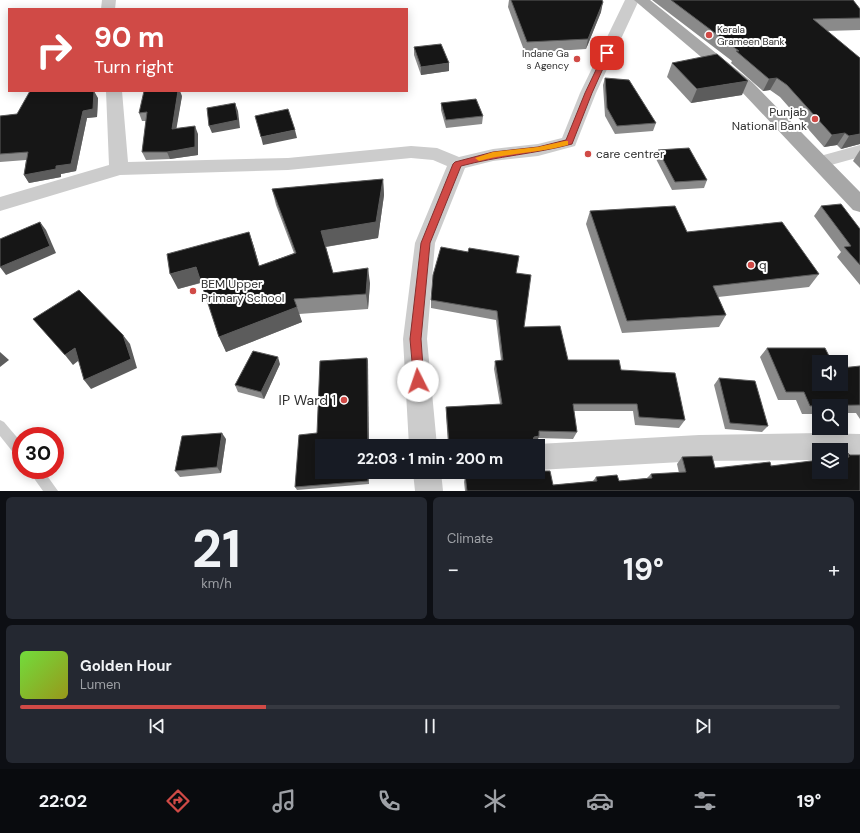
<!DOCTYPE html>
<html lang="en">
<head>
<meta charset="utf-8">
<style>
	:root { --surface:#171b24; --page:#242831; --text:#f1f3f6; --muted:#9ea1a6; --line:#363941; --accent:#d04a46 }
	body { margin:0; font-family:"DM Sans",sans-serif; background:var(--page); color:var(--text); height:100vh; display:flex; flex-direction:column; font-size:15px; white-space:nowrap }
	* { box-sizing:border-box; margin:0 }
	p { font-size:13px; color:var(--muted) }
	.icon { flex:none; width:22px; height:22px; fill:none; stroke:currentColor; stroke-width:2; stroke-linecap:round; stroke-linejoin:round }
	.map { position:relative; height:491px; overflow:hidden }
	.details { display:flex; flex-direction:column; gap:6px; padding:6px; background:#0d0f14; flex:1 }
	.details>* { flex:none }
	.hud { position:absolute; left:8px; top:8px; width:400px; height:84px; border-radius:0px; box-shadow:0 2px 10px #0003; background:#d04a46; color:#fff; overflow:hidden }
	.fabs { position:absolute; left:812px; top:355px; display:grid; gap:8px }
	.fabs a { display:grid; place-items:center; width:36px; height:36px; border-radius:0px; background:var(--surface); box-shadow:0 2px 10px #0003; font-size:20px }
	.speed { position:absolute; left:12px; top:427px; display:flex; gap:8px; font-size:20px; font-weight:700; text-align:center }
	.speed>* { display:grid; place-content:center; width:52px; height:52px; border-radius:50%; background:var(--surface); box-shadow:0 2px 10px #0003; line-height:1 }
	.speed .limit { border:6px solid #d22; background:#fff; color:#111 }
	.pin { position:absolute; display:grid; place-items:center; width:34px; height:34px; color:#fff; margin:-17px; border-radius:8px; box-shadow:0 2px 6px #0006 }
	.me { position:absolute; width:44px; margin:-22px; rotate:356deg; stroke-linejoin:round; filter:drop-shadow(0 0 3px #0008) }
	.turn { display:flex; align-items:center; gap:14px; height:84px; padding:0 20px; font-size:18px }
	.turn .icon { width:52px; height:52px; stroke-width:2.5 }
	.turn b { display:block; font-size:28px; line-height:34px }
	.big { font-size:30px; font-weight:700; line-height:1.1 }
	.details .card { flex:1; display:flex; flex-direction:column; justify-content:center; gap:6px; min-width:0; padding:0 14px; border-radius:6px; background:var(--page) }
	.details .dial { align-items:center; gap:0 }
	.dial b { font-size:52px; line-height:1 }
	.song { display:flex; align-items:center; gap:12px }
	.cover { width:48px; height:48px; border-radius:6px; background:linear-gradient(135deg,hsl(100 70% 55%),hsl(60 70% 35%)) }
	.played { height:4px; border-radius:2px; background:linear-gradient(90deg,var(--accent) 30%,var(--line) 30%) }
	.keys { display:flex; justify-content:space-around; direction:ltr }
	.heat { display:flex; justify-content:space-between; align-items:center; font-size:22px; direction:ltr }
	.details .tiles { flex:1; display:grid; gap:6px; grid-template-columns:1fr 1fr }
	.card:last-child { grid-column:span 2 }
	.trip { position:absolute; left:315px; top:439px; width:230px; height:40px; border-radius:0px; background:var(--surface); box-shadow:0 2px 10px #0003; font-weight:700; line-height:40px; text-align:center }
	.dock { display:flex; height:64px; justify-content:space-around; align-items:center; background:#090b0e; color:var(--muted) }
	.dock .icon { width:28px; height:28px }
	.dock .selected { color:var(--accent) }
	.dock b { font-size:18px; color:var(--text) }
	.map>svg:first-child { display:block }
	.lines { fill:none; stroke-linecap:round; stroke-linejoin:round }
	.lane { fill:#ccc; fill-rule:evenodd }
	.street { fill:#ccc; fill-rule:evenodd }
	.primary { fill:#a7a7a7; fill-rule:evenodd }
	.wall { fill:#8a8a8a }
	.shaded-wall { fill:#5c5c5c }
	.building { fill:#161616; stroke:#5c5c5c }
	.route { fill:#d04a46; stroke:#87302e }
	.slow { fill:#f59e0b }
	.poi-dot { fill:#d04a46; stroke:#fff; stroke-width:1.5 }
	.labels { text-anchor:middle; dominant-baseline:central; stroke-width:4; stroke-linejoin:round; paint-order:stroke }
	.far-poi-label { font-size:10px; fill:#2f2f2f; stroke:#fff; text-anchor:start }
	.poi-label { font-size:12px; fill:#2f2f2f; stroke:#fff; text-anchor:start }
	.near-poi-label { font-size:14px; fill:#2f2f2f; stroke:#fff; text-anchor:end }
</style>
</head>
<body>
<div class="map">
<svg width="860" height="491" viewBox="0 0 860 491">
	<rect width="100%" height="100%" fill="#fff"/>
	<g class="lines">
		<g class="lane">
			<polygon points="0,420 4,422 21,442 21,458 16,456 0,436"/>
			<polygon points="28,470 43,470 58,491 43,491"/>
		</g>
		<g class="street">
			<polygon points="102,0 116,0 115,9 101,9"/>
			<polygon points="625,0 639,0 596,93 575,146 538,156 493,161 465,168 435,243 427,339 437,446 409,446 403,339 415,243 447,166 433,160 411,158 288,170 120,175 0,211 0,197 109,165 106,91 122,91 128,162 288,158 411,146 437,148 459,157 493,149 538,144 562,138 580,93"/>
			<polygon points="860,145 860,157 820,168 813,166 811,162 813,158"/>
			<polygon points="820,433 860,434 860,460 841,460 841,450 819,450 819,460 699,461 538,470 538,446 532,446 538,444 699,435"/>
			<polygon points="413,472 441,472 443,491 415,491"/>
		</g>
		<polygon class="primary" points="634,0 650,0 752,82 860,192 860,212 853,210 740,90"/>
	</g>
	<g class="wall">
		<polygon points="509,0 602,0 601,12 586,49 525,53 508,7"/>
		<polygon points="652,0 853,0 860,9 860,30 826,31 860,144 841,149 837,145 824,147 780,97 770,90 763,91 731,63 732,61"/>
		<polygon points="414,47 449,71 421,75 414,55"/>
		<polygon points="672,63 742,95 691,103 667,77"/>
		<polygon points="605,78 656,123 653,131 615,134 605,116 603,85"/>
		<polygon points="182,96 176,128 198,134 198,155 170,159 146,160 142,152 146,121 142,121 139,113"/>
		<polygon points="98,98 97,117 87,118 76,171 61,174 61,177 29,183 24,175 26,160 0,162 0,116 17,114"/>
		<polygon points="441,103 483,116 482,124 446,128 441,110"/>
		<polygon points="658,150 707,180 704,188 672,190 655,157"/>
		<polygon points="860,150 860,168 853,161"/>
		<polygon points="383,179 384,195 378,238 326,247 333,273 370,283 368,309 299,314 302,322 226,352 201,283 178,289 249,232 254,247 259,266 294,253 276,205 272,189"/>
		<polygon points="821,206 860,229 860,285 837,257 841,252 814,216"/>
		<polygon points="590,211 687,232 819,274 809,287 718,297 726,315 719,327 622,333 586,224"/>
		<polygon points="516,273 524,327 568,360 621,370 685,420 679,428 635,425 633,411 574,411 577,432 573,439 538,438 537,443 532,445 531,446 448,446 446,414 446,407 500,404 494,369 495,361 501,360 496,320 431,308 431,300"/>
		<polygon points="767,348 819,384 860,366 860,419 856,413 841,413 841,406 819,406 819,414 802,414 796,400 778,400 760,357"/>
		<polygon points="367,358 368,361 322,472 369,472 369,484 297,490 295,487 317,433"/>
		<polygon points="280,364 264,399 238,392 235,385"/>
		<polygon points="719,378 768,426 762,432 725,429 714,385"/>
		<polygon points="226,439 221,473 180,477 175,471"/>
		<polygon points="848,453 850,455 860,491 465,491 464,482 465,475 553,485 593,481 596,477 619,481 647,478 651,474 679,473 677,464 682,457 715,468 771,466 841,458"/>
	</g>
	<g class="shaded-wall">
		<polygon points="603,2 601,12 586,49 588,39"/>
		<polygon points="449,63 449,71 421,75 421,67"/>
		<polygon points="777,78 770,90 763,91 769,79"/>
		<polygon points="748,81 742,95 691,103 697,89"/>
		<polygon points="94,91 98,98 97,117 87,118 76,171 61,174 61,177 29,183 24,175 83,111"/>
		<polygon points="178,91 180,91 182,96 175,137 172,129"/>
		<polygon points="235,103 238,111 240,128 212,133 209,126"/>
		<polygon points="195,126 198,134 198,155 170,159 167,152"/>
		<polygon points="295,130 297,138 263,145 261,137"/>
		<polygon points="845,133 837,145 824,147 832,135"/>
		<polygon points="860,134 860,144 841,149 849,136"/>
		<polygon points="383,179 384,195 378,238 324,247 321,231"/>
		<polygon points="40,222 46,230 56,253 6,275 0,267"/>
		<polygon points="249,232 254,247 264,282 259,266"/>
		<polygon points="196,267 203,282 178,289 170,274"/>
		<polygon points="368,268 370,283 368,309 366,294"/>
		<polygon points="297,307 302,322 226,352 219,337"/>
		<polygon points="123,335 130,344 137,368 91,389 84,380"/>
		<polygon points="75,348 83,357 73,365 65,355"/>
		<polygon points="0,352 9,360 0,367"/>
		<polygon points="278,357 280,364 264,399 261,392"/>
		<polygon points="367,358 368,361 369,446 368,446"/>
		<polygon points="222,433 226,439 221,473 217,467"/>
		<polygon points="539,436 537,443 532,445 534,437"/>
	</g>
	<g class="building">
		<polygon points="511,0 602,0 603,2 588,39 527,42"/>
		<polygon points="671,0 853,0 860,9 860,18 813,19 860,58 860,134 849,136 845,133 832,135 787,85 777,78 769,79 736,51 739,51"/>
		<polygon points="441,44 449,63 421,67 414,47"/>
		<polygon points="717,54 748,81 697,89 672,63"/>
		<polygon points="605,78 629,80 656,123 617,126 607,108"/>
		<polygon points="30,91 94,91 93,109 83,111 71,164 56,166 56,169 24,175 28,152 0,154 0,116 17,114"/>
		<polygon points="144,91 178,91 172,129 195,126 195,147 167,152 142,152 147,112 139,113"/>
		<polygon points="476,99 483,116 446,120 441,103"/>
		<polygon points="235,103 238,120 209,126 207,108"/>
		<polygon points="288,109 295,130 261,137 255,116"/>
		<polygon points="689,148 707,180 675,182 658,150"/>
		<polygon points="383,179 376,222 321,231 333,273 368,268 366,294 294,299 297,307 219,337 196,267 170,274 167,254 249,232 259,266 296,253 272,189"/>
		<polygon points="841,204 860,229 860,265 844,247 851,246 821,206"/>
		<polygon points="675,206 687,232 782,222 819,274 713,286 726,315 627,321 590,211"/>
		<polygon points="40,222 50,246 0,267 0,239"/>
		<polygon points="441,247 468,252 469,248 519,256 516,273 531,275 524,327 560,326 568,360 619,360 621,370 675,373 685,420 639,417 637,404 573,404 577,432 539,431 539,436 534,437 533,440 449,444 446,407 502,404 495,361 503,360 497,311 431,300 433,275"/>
		<polygon points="79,290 123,335 131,359 84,380 75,348 65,355 33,319"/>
		<polygon points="767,348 825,348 832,362 819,362 819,384 841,384 841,368 860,366 860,405 810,406 804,392 786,392"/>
		<polygon points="253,351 278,357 261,392 235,385"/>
		<polygon points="367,358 368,446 322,446 322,472 368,472 368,481 295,487 299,435 317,433 320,361"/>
		<polygon points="719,378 755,381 768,426 730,423"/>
		<polygon points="222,433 217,467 175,471 182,436"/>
		<polygon points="848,453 850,455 860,455 860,491 467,491 465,475 538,472 538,471 550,471 553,485 597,481 596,477 617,475 619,481 652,478 651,474 686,472 682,457 712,456 715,468 770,462 771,466 819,460 819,472 841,472 841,458 849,457"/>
	</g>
	<path class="route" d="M607,51l3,2 -18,40 -20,51c-37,10 -74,12 -111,22l-31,77 -9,96 3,42 -2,3 -4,2 -4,-2 -4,-45 11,-96 32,-79 2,-2 38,-10 45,-5 28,-7 19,-47 19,-40z"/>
	<path class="slow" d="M565,141h3v4c-29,8 -60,8 -89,16l-4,-3 18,-6 45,-5z"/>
	<g class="poi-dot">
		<circle cx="709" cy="35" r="4"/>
		<circle cx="577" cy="59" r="4"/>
		<circle cx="815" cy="119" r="4"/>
		<circle cx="588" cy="154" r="4"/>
		<circle cx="751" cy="265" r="4"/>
		<circle cx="193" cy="291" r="4"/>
		<circle cx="344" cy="400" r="4"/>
	</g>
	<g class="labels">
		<g class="far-poi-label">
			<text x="717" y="29">Kerala<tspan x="717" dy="12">Grameen Bank</tspan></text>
			<text x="569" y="53" text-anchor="end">Indane Ga<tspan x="569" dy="12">s Agency</tspan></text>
		</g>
		<g class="poi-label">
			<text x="807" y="112" text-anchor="end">Punjab<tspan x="807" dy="14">National Bank</tspan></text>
			<text x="596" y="154">care centrer</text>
			<text x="759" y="265">q</text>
			<text x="201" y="284">BEM Upper<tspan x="201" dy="14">Primary School</tspan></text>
		</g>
		<g class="near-poi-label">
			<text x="336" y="400">IP Ward 1</text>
		</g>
	</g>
</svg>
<div class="fabs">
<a><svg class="icon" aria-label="sound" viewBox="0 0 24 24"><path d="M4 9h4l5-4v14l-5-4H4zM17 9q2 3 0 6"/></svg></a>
<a><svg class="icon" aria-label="search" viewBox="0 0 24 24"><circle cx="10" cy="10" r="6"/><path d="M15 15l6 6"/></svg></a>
<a><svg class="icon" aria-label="layers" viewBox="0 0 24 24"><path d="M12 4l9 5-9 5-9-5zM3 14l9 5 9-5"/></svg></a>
</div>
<div class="speed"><div class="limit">30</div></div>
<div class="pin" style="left:607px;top:53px;background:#d93025"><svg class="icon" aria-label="arrive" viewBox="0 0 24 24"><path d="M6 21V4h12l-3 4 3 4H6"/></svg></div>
<svg class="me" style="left:418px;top:381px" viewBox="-20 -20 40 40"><circle r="19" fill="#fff"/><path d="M0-13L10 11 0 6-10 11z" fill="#d04a46"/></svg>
<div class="trip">22:03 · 1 min · 200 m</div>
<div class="hud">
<div class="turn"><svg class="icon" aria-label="right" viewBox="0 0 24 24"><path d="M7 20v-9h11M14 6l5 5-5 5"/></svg><div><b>90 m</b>Turn right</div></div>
</div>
</div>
<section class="details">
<div class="tiles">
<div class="card dial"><b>21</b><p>km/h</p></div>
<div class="card"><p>Climate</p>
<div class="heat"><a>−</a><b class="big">19°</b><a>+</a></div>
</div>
<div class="card">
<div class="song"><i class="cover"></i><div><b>Golden Hour</b><p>Lumen</p></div></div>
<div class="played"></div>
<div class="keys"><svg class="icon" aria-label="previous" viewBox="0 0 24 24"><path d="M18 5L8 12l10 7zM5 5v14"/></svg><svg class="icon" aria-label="pause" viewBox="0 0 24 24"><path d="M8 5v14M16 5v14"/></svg><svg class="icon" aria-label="next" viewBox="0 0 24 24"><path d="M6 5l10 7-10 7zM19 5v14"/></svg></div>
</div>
</div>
</section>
<nav class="dock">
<b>22:02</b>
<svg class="icon selected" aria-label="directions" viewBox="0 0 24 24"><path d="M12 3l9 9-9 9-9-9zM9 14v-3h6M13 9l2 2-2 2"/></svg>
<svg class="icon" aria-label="music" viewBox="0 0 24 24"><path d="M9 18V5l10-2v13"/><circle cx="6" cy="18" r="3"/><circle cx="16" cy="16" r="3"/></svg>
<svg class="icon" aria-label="phone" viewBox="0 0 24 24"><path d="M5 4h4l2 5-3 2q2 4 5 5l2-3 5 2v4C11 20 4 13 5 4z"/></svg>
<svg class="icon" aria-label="climate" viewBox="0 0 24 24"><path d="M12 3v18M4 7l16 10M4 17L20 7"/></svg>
<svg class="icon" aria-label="car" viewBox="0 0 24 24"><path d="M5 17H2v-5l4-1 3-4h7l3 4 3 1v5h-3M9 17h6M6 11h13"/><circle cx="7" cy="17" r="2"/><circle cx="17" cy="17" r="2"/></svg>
<svg class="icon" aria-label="filters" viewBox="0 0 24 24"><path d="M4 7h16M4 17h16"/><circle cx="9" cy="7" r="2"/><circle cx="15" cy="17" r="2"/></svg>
<b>19°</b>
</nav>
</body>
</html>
